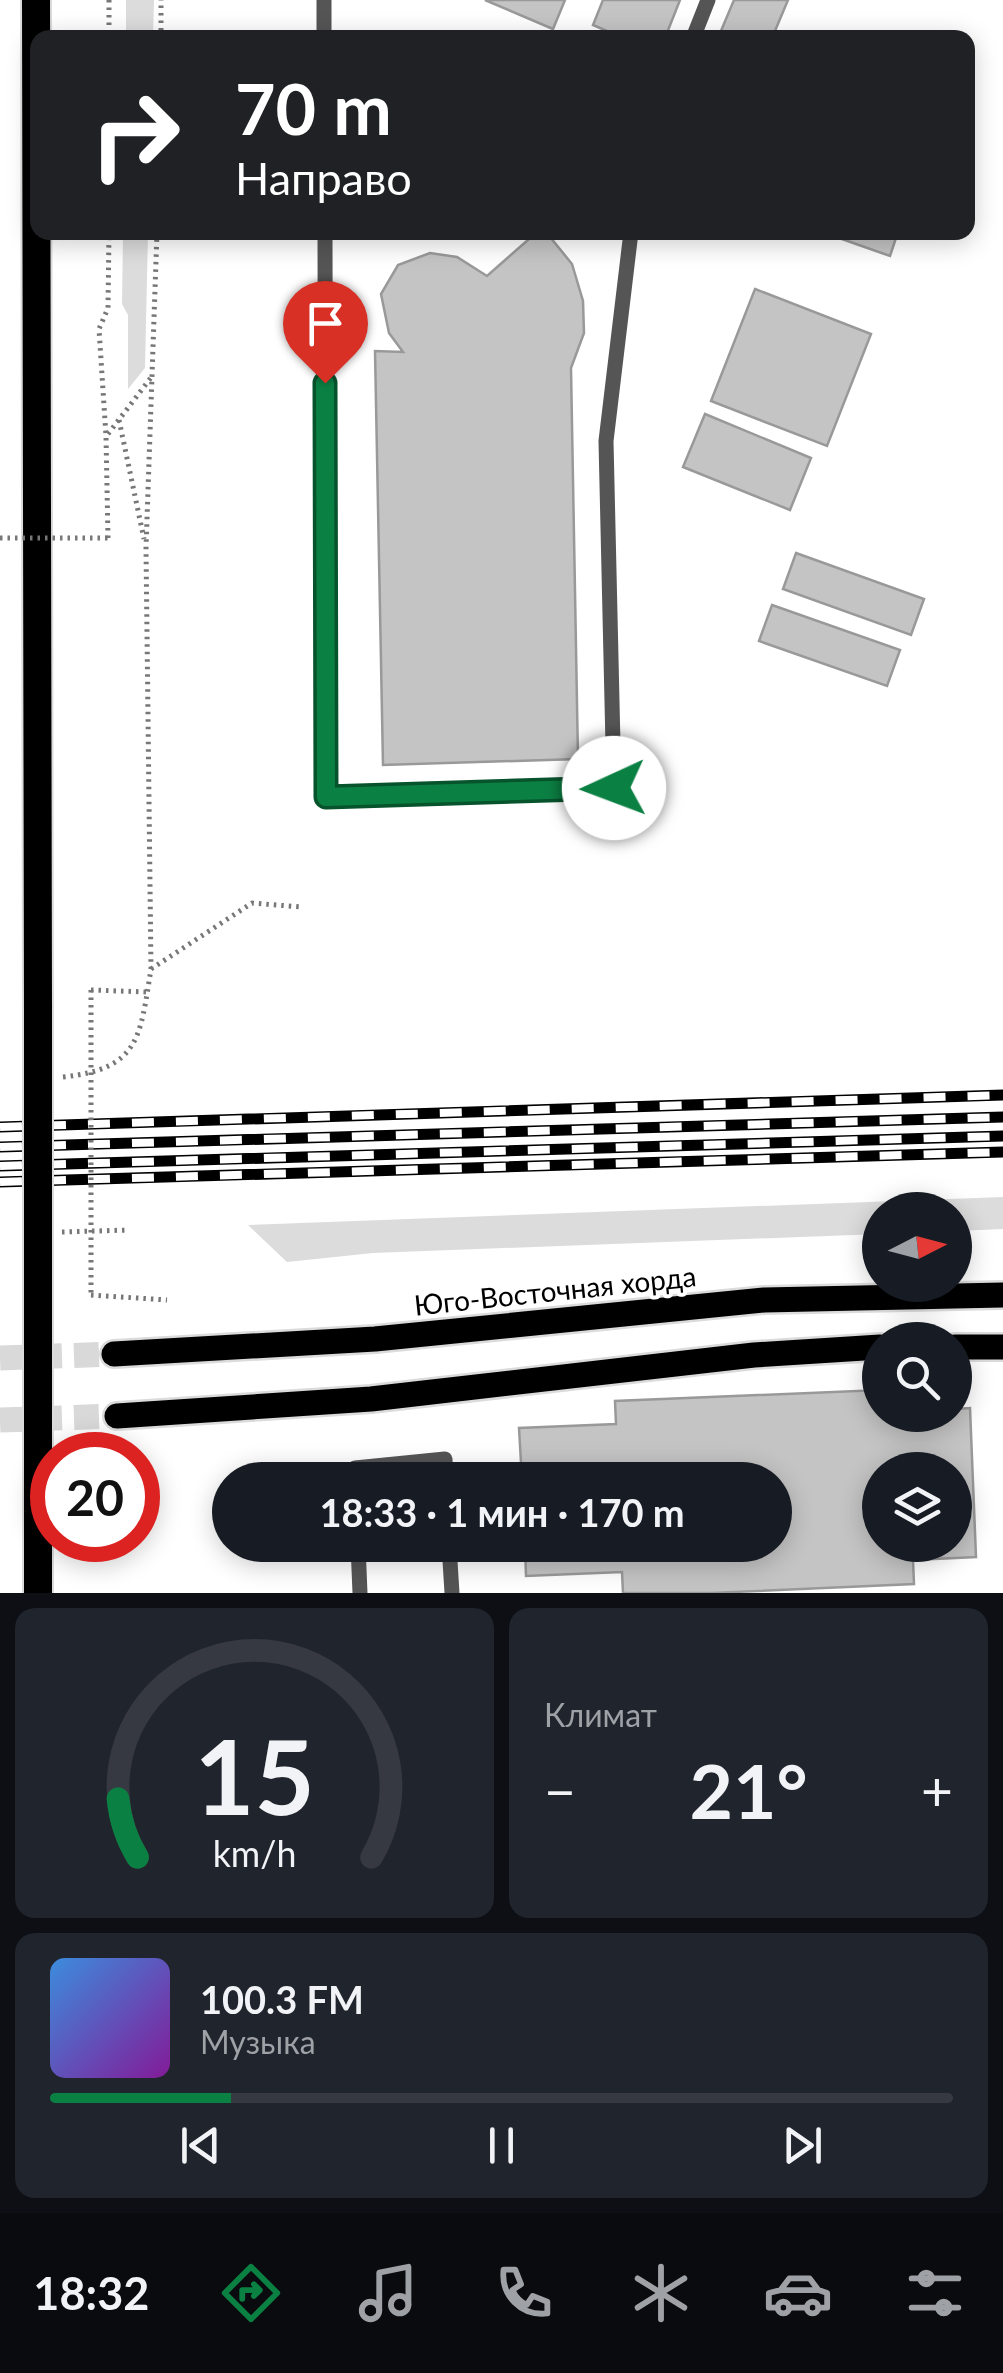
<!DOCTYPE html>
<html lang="ru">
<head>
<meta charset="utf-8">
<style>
	:root { --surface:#171b24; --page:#20242c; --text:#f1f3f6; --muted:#9ea1a6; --line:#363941; --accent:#0b8043 }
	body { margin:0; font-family:Lato,sans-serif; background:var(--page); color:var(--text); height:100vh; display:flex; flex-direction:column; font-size:38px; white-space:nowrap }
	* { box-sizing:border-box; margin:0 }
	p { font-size:32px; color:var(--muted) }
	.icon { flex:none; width:55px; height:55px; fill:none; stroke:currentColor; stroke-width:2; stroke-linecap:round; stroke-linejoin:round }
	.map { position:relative; height:1593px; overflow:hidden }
	.sheet { display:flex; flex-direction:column; gap:15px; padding:15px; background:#0d0f14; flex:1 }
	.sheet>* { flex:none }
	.hud { position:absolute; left:30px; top:30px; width:945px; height:210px; border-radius:20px; box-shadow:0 5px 25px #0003; background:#202124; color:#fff; overflow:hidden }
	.needle { width:65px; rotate:84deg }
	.buttons { position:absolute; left:862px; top:1192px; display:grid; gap:20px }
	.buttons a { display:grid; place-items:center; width:110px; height:110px; border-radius:50%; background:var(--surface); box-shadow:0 5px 25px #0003; font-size:50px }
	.speed { position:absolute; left:30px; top:1432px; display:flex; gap:20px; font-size:50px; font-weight:700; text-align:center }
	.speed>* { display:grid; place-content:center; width:130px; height:130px; border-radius:50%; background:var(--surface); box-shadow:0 5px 25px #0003; line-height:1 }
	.speed .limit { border:15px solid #d22; background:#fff; color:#111 }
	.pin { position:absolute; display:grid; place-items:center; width:85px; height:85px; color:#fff; margin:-102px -42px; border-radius:50% 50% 50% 0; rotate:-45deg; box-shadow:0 0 10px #0007 }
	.pin .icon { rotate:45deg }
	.me { position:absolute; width:110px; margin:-55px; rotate:268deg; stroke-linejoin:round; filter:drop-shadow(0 0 8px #0008) }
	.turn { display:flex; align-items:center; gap:35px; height:210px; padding:0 40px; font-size:45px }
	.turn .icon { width:130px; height:130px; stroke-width:2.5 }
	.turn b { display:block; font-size:70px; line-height:85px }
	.big { font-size:75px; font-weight:700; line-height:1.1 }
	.sheet .widget { flex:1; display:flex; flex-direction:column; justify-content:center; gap:15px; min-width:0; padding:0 35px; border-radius:20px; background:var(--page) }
	.sheet .dial { align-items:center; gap:0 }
	.dial svg { height:260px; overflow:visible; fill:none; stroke:var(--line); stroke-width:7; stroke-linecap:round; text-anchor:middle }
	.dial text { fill:var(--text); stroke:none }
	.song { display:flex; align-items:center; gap:30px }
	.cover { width:120px; height:120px; border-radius:15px; background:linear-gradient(135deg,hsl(210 70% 55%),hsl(290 70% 35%)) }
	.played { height:10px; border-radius:5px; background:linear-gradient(90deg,var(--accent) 20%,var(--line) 20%) }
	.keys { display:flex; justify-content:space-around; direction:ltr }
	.heat { display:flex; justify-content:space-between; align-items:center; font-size:55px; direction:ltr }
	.sheet .tiles { flex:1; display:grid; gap:15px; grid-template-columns:1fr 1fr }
	.widget:last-child { grid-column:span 2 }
	.trip { position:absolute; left:212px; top:1462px; width:580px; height:100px; border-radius:50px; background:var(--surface); box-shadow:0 5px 25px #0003; font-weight:700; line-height:100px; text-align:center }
	.dock { display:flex; height:160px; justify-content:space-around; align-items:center; background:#090b0e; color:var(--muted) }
	.dock .icon { width:70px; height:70px }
	.dock .active { color:var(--accent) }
	.dock b { font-size:45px; color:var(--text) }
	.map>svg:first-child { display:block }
	.green { fill:#dcdcdc }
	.building { fill:#c4c4c4; stroke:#999; stroke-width:2.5; fill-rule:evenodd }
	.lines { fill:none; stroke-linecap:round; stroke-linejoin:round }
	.primary-tunnel { stroke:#d9d9d9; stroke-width:25; stroke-dasharray:25 12; stroke-linecap:butt }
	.primary-casing { stroke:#dbdbdb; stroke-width:30 }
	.trunk-casing { stroke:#dbdbdb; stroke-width:32 }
	.path { stroke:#777; stroke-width:5; stroke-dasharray:2.5 5; stroke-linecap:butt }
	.service { stroke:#555; stroke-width:15 }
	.primary { stroke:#000; stroke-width:25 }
	.trunk { stroke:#000; stroke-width:28 }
	.rail-casing { stroke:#000; stroke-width:11 }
	.rail { stroke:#fff; stroke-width:8; stroke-dasharray:22; stroke-linecap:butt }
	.trunk-bridge-casing { stroke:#dbdbdb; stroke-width:32; stroke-linecap:butt }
	.path-bridge { stroke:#777; stroke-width:5; stroke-dasharray:2.5 5; stroke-linecap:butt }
	.trunk-bridge { stroke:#000; stroke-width:28 }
	.route-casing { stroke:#07532c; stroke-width:25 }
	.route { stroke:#0b8043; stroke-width:18 }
	.labels { text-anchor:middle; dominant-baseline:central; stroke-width:8; stroke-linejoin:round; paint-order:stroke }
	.street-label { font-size:28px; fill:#000; stroke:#fff }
</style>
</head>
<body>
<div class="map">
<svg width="1003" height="1593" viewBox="0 0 1003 1593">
	<rect width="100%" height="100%" fill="#fff"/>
	<g class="green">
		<polygon points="126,0 154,0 153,37 126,37"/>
		<polygon points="123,233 148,233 145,368 128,389 128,315 122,304"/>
		<polygon points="1003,1197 1003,1229 955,1231 955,1210 880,1210 880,1234 373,1253 287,1262 248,1225"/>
	</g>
	<g class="building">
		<polygon points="485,0 565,0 553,29"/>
		<polygon points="603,0 680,0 665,38 623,38 593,25"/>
		<polygon points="734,0 788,0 772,38 718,38"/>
		<polygon points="537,232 546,232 572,264 583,301 584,333 571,368 578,759 383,765 375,351 403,352 389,333 381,294 398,265 430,253 457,257 487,276"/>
		<polygon points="822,232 898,232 890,256"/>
		<polygon points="755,289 871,334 827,446 711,401"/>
		<polygon points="705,414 811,458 790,510 683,467"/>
		<polygon points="796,553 924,599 911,635 783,589"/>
		<polygon points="772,605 900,650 887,686 759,641"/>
		<path d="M880,1390v25h75v-6l15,-1 6,149 -63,3 1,24 -202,9h-89l-1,-21 -96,4 -1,-31h250v-65h-253l-3,-52 97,-4 -1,-23zM880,1470h75v75h-75z"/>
	</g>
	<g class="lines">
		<g class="primary-tunnel">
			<polyline points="0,1358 114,1354"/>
			<polyline points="0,1420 117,1416"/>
		</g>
		<defs>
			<g id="primary">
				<polyline points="955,1347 1003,1347"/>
				<polyline points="114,1354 375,1339 764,1300 1003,1295"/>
				<polyline points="117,1416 371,1399 754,1355 880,1347"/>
			</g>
			<g id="trunk">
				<polyline points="36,0 38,1009"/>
				<polyline points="38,1593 38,1278"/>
			</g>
		</defs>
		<use href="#primary" class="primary-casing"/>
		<use href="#trunk" class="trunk-casing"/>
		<g class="path">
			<polyline points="109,0 109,38"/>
			<polyline points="161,38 161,0"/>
			<polyline points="119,420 144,539"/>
			<polyline points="108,434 153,375"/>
			<polyline points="108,538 106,436 99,329 108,308 109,232"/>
			<polyline points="151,969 252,903 301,907"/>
			<polyline points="91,990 147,992"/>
			<path d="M63,1077c77,-8 77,-40 88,-108l-5,-421 11,-316"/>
			<polyline points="62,1232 129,1230"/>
			<polyline points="91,1295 167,1300"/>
		</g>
		<g class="service">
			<polyline points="324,0 324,38"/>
			<polyline points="693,38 708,0"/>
			<polyline points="325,232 326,797 614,788 606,441 631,232"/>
			<polyline points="356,1480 355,1468 445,1459 446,1480"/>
			<polyline points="358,1545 360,1593"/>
			<polyline points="449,1545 452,1593"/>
		</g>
		<use href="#primary" class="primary"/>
		<use href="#trunk" class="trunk"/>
		<defs>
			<g id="rail">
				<polyline points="0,1127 1003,1095"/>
				<polyline points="0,1147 1003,1117"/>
				<polyline points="0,1166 1003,1136"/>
				<polyline points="0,1182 1003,1152"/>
			</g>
		</defs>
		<use href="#rail" class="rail-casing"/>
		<use href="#rail" class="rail"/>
		<defs>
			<polyline id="trunk-bridge" points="38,1009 38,1278"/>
		</defs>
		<use href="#trunk-bridge" class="trunk-bridge-casing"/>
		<g class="path-bridge">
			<polyline points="0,538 108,538"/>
			<polyline points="91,990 91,1295"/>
		</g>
		<use href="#trunk-bridge" class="trunk-bridge"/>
	</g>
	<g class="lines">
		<defs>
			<polyline id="route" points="325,383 326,797 614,788"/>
		</defs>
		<use href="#route" class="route-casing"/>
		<use href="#route" class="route"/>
	</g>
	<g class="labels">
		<g class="street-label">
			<text transform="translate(555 1290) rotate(-6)">Юго-Восточная хорда</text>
		</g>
	</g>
</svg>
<div class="buttons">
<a><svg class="needle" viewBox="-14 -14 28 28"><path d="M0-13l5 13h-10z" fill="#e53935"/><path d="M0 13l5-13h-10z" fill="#9ea1a6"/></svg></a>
<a><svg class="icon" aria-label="search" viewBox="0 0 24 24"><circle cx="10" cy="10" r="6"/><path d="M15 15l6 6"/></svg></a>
<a><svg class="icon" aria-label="layers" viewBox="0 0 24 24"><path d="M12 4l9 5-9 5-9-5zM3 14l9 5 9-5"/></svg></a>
</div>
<div class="speed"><div class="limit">20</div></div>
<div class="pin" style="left:325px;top:383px;background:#d93025"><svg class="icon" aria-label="arrive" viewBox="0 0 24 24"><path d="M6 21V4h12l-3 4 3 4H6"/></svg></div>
<svg class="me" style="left:614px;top:788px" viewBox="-20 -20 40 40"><circle r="19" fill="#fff"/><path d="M0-13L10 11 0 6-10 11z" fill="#0b8043"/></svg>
<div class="trip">18:33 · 1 мин · 170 m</div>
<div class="hud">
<div class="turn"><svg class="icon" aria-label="right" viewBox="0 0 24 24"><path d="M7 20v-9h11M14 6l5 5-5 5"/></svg><div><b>70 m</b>Направо</div></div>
</div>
</div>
<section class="sheet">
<div class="tiles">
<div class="widget dial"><svg viewBox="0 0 100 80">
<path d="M14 69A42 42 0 1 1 86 69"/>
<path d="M14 69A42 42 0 0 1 8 51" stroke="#0b8043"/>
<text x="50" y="56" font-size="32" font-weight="700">15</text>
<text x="50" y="72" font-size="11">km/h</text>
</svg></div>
<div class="widget"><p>Климат</p>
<div class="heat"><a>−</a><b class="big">21°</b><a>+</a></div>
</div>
<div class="widget">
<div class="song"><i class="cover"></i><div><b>100.3 FM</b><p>Музыка</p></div></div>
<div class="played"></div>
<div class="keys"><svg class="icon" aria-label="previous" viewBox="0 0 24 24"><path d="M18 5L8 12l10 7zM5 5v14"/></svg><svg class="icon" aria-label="pause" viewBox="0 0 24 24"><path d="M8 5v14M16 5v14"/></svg><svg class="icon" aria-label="next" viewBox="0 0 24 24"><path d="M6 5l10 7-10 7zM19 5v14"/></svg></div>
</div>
</div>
</section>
<nav class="dock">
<b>18:32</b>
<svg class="icon active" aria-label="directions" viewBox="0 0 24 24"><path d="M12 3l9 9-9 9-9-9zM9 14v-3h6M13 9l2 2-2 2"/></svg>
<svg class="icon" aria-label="music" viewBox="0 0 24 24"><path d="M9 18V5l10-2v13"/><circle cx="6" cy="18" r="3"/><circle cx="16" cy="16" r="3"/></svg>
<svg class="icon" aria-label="phone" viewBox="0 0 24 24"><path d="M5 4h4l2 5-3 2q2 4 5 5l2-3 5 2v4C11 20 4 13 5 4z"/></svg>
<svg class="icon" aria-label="climate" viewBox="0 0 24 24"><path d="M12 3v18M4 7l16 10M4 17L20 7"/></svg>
<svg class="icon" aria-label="car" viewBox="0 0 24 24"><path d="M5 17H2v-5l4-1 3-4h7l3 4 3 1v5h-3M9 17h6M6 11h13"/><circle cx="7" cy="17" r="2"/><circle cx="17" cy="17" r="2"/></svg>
<svg class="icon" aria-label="filters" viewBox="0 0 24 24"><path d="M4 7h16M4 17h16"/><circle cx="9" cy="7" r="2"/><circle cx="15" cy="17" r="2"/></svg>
</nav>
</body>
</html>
